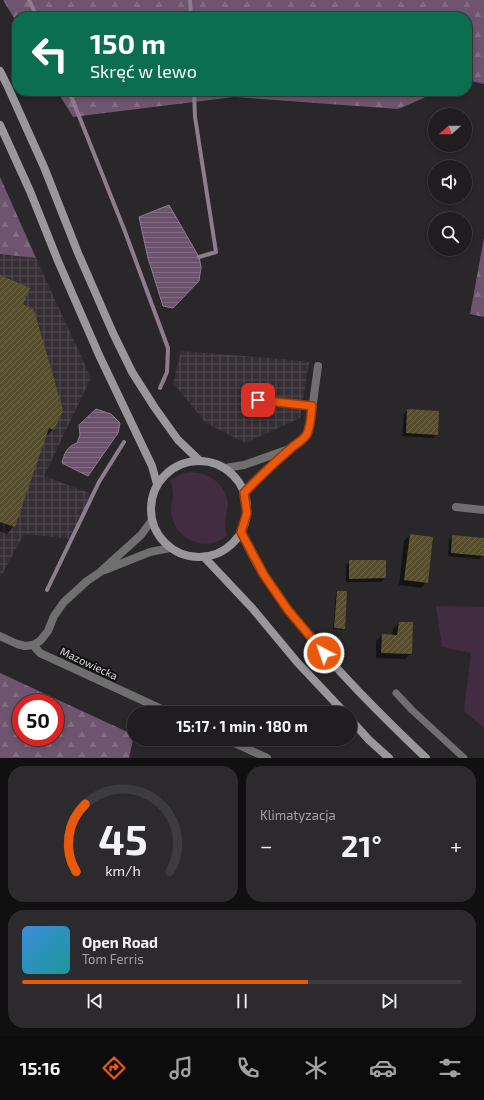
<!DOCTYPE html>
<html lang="pl">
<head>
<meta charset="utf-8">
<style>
	:root { --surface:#1f1d1f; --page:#2c2a2c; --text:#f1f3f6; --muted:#a1a2a4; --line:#3c3b3d; --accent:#ea580c }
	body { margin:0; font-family:"Exo 2",sans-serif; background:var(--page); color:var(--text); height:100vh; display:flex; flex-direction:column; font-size:15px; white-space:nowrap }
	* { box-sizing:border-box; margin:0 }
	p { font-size:13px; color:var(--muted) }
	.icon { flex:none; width:22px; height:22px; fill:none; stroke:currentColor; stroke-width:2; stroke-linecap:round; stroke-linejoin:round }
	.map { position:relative; height:758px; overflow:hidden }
	.sheet { display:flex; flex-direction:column; gap:8px; padding:8px; background:#111011; flex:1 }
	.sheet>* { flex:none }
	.guide { position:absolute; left:12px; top:12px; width:460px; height:84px; border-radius:16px; box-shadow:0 2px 6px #0003,0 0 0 1px var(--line); background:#0b6e4f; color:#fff; overflow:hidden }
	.needle { width:26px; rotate:249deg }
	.fabs { position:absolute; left:428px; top:108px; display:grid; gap:8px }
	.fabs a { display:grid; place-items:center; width:44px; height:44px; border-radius:50%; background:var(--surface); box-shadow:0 2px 6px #0003,0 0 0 1px var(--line); font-size:20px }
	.speed { position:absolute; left:12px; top:694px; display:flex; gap:8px; font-size:20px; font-weight:700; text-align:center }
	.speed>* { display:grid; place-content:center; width:52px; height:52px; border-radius:50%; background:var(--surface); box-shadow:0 2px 6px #0003,0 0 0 1px var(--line); line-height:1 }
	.speed .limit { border:6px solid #d22; background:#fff; color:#111 }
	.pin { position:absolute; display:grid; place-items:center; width:34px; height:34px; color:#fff; margin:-17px; border-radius:8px; box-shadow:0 2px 6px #0006 }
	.me { position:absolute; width:44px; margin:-22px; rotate:319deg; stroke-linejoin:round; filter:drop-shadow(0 0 3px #0008) }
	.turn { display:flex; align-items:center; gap:14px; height:84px; padding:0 12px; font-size:18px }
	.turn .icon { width:52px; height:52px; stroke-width:2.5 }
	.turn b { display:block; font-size:28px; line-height:34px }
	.big { font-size:30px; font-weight:700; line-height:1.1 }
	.sheet .card { flex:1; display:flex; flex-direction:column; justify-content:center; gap:6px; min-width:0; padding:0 14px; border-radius:16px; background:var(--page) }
	.sheet .dial { align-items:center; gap:0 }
	.dial svg { height:104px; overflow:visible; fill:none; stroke:var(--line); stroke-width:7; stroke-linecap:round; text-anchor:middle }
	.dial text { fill:var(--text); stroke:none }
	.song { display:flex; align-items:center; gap:12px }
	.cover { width:48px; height:48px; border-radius:6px; background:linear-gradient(135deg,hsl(210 70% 55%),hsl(180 70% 35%)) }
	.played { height:4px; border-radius:2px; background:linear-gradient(90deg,var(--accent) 65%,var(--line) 65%) }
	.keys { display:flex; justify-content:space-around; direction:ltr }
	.heat { display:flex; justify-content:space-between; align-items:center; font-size:22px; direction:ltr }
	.sheet .tiles { flex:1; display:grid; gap:8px; grid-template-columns:1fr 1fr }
	.card:last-child { grid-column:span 2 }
	.trip { position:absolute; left:127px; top:706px; width:230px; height:40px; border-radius:20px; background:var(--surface); box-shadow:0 2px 6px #0003,0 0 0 1px var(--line); font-weight:700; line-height:40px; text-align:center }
	.tabs { display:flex; height:64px; justify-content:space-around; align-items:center; background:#0c0c0c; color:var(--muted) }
	.tabs .icon { width:28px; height:28px }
	.tabs .on { color:var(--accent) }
	.tabs b { font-size:18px; color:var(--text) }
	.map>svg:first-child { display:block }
	.industrial { fill:url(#industrial-grid) }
	.green { fill:#412c42 }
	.forest { fill:url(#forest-firs); fill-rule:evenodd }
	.water { fill:url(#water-rules); stroke:#8e7c8f }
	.shadow { fill:#0007 }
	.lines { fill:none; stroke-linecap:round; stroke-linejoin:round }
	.stream { stroke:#8e7c8f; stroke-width:4 }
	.building { fill:url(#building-hatch) }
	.lane { stroke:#706f70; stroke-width:7 }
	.street { stroke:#706f70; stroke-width:8 }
	.secondary { stroke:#999799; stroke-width:8 }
	.route-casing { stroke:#983908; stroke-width:10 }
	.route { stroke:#ea580c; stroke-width:7 }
	.labels { text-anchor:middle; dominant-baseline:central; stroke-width:4; stroke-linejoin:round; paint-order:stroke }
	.street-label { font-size:11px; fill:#dddbdd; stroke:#111011 }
</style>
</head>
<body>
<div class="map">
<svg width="484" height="758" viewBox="0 0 484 758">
	<defs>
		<pattern id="industrial-grid" width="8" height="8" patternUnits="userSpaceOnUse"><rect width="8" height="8" fill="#352f35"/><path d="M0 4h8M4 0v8" fill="none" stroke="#524d52"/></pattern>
		<pattern id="forest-firs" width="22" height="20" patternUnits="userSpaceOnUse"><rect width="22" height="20" fill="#6e546e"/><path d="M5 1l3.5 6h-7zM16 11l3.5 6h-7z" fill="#826c82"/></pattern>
		<pattern id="water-rules" width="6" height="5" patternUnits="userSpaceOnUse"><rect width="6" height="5" fill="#6c536d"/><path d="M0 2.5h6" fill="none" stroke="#816b81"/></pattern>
		<pattern id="building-hatch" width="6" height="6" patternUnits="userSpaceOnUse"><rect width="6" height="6" fill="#564e2c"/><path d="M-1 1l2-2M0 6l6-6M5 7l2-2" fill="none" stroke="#6e674a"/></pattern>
	</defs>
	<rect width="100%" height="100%" fill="#292729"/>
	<g class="industrial">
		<polygon points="0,254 36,258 91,378 44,476 92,494 72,539 24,534 0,578"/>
		<polygon points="181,351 281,359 309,362 300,418 245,443 206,423 173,383"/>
	</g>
	<g class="green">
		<path d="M190,472c19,0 36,12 38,32 0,4 -2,8 -2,13 -1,6 -1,12 1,19 -5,3 -9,6 -14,7 -18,4 -37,-8 -41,-26 -2,-7 0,-14 1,-22 0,-5 -1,-10 -3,-15l13,-7z"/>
		<polygon points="436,606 484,607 484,728 464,711 471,653 442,647"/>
	</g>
	<g class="forest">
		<polygon points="3,0 484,0 484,84 467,80 467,17 17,17 17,23"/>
		<polygon points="57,91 430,91 424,98 398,109 234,97 73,117"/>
		<polygon points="0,177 36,258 0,254"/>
		<polygon points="484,238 484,317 470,314"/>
		<path d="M0,673l134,62 -5,23h-129zM21,703h34v34h-34z"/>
	</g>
	<g class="water">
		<polygon points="169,205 199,257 201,267 199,281 173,308 163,306 148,258 139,217"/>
		<path d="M96,409l15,5 9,9 -2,10 -30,43 -26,-13c2,-9 5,-17 15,-20l3,-8 -1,-10z"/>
	</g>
	<g class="shadow">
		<polygon points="0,276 21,304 62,410 53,430 45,437 14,526 7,534 0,532"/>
		<polygon points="407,410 437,434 433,438 402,436 404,414"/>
		<polygon points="410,535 427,582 421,588 399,585 404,541"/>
		<polygon points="453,536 484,539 483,555 479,559 448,556 449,540"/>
		<polygon points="350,561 385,578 381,582 346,582 346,565"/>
		<polygon points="337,592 344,628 342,630 333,629 336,593"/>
		<polygon points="399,623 411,653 405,659 376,658 376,641 382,635 392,635 393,629"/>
	</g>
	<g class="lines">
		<g class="stream">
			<polyline points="29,0 37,17"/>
			<polyline points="190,0 191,17"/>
			<polyline points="69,91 124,229 168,348 167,372 160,388"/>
			<polyline points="194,91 195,117 216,252 199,257"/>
			<polyline points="47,590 99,482 124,442"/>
		</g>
	</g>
	<g class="building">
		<polygon points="0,275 30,288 23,304 34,310 63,410 54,430 49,428 15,527 0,522"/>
		<polygon points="407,409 439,411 438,435 406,433"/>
		<polygon points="410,534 433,537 428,583 404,580"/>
		<polygon points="452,535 484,538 484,556 451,553"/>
		<polygon points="349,560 386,560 386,578 349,579"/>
		<polygon points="337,591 347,591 345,629 334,628"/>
		<polygon points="399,622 413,622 412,654 381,653 382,634 397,635"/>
	</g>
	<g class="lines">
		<g class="lane">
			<polyline points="259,401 312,406"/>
			<polyline points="396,693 412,710 464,758"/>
		</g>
		<g class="street">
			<polyline points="225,468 244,465 286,450"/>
			<polyline points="244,493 256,481 290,448 301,441 307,434 310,425 318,366"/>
			<polyline points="456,507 484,510"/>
			<polyline points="105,570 150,552 170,548"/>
			<polyline points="0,636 17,644 25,646 33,645 40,641 48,631 54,616 64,602 87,581 99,573 141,535 152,520"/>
			<polyline points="33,645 40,653 170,713"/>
			<polyline points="226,739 267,758"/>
		</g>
		<g class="secondary">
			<polyline points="0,71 8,87 44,167 78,253 113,333 132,372 155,408 178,440 200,461"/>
			<polyline points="0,125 30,191 58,261 99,355 152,466 157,484"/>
			<circle cx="199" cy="509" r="48"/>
			<path d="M241,532c7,15 14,30 23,44 45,67 103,126 162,182"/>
			<polyline points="204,557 253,609 297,662 345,713"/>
			<polyline points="350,719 369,740 389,758"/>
		</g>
	</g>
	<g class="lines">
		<defs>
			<path id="route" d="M258,400l54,6c-1,9 -1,19 -5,28 -4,7 -12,10 -18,16 -16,14 -31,28 -45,43l3,20 -6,19 23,43 24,35 36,43"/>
		</defs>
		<use href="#route" class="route-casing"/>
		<use href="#route" class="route"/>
	</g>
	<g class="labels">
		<g class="street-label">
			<text transform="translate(89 663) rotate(25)">Mazowiecka</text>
		</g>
	</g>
</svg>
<div class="fabs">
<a><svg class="needle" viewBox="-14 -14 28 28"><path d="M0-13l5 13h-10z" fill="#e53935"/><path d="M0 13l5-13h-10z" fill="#a1a2a4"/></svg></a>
<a><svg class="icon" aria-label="sound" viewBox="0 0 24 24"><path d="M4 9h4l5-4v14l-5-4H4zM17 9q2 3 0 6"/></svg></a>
<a><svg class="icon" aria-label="search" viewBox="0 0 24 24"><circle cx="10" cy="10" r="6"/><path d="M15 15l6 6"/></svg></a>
</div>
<div class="speed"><div class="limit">50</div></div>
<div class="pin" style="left:258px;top:400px;background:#d93025"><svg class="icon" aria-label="arrive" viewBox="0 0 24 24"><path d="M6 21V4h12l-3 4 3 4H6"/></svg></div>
<svg class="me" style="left:324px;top:653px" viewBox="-20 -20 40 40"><circle r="17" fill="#ea580c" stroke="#fff" stroke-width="3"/><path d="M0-11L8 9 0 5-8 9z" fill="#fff"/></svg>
<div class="trip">15:17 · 1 min · 180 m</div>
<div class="guide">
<div class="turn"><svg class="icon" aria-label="left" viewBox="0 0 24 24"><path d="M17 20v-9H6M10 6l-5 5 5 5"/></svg><div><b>150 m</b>Skręć w lewo</div></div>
</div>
</div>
<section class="sheet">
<div class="tiles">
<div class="card dial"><svg viewBox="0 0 100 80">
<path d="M14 69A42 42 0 1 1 86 69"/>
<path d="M14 69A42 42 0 0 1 21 17" stroke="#ea580c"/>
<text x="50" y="56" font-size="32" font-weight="700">45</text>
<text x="50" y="72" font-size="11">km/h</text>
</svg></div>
<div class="card"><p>Klimatyzacja</p>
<div class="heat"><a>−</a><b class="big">21°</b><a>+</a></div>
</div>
<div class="card">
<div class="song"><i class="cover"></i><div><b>Open Road</b><p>Tom Ferris</p></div></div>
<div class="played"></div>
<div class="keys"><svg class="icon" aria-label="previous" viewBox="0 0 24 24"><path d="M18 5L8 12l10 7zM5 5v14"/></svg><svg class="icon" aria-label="pause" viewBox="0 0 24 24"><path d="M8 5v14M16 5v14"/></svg><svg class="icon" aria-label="next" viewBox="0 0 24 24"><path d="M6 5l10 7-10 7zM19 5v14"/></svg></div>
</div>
</div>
</section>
<nav class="tabs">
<b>15:16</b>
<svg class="icon on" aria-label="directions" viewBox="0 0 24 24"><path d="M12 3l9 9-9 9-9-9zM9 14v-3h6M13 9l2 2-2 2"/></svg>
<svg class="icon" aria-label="music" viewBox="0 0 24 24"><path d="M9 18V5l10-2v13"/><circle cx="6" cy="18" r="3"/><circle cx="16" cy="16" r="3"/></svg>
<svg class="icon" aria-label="phone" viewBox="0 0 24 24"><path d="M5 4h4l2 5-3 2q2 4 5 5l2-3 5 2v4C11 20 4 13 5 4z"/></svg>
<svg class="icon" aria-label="climate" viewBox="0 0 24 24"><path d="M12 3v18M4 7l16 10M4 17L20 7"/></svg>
<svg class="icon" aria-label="car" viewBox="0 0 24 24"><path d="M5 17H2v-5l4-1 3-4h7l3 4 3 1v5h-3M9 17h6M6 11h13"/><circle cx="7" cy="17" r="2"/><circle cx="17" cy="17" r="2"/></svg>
<svg class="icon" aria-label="filters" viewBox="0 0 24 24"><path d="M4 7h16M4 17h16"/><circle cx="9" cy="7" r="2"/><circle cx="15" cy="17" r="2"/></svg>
</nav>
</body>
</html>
